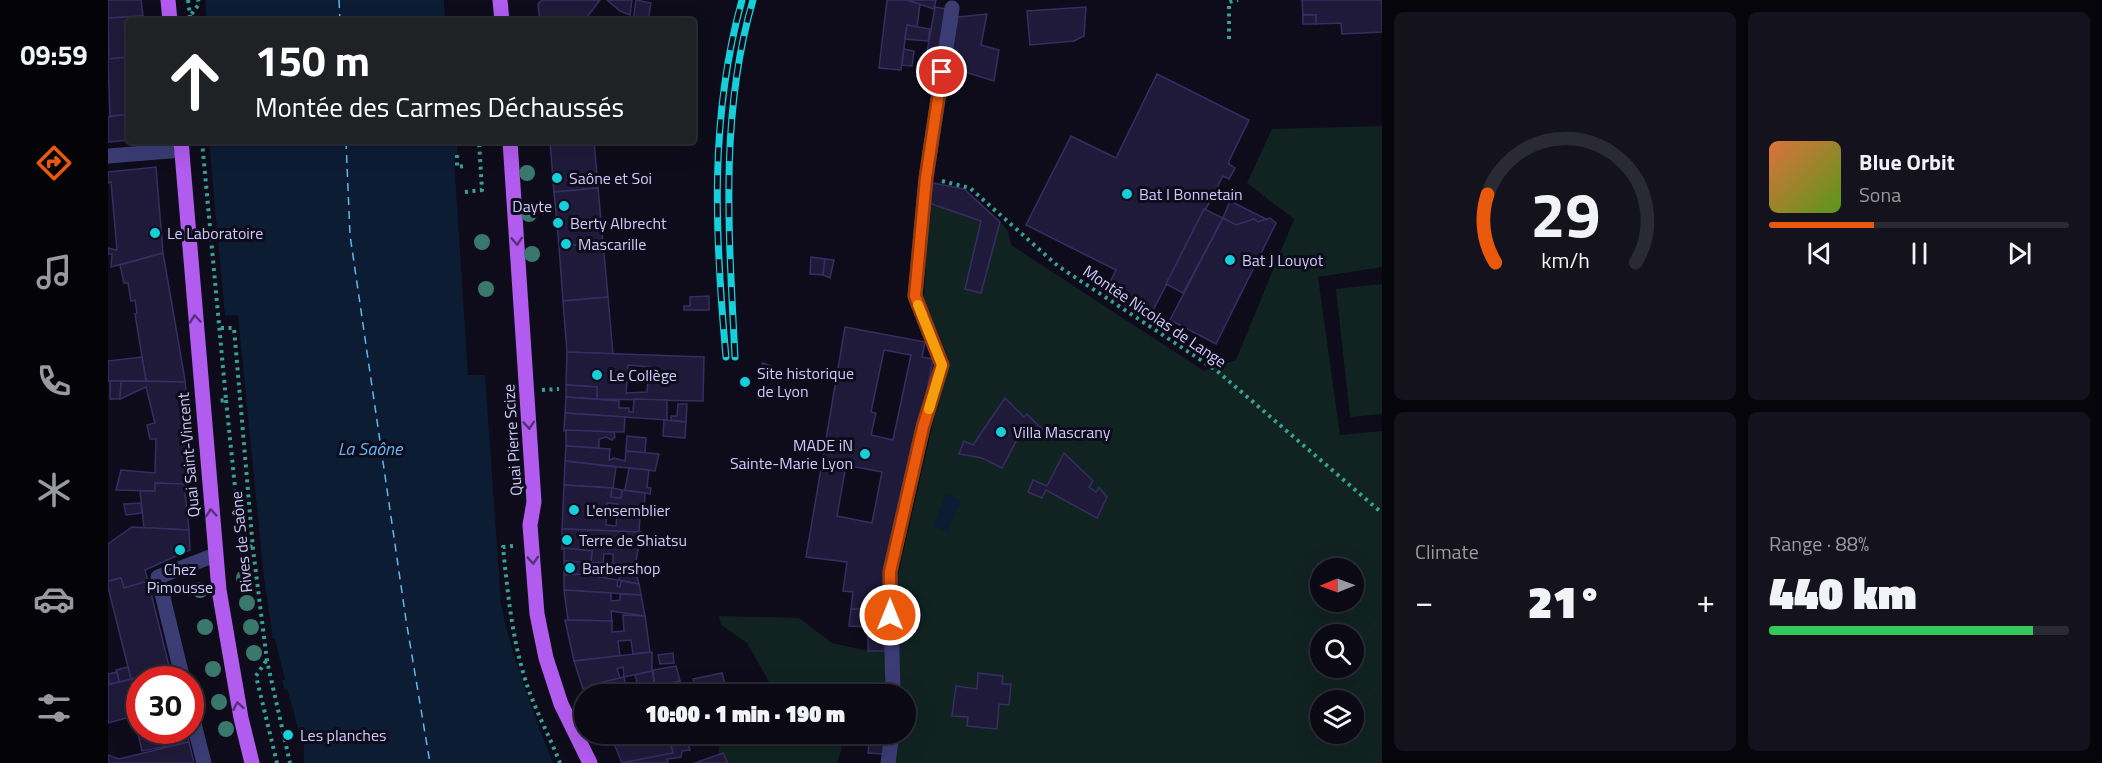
<!DOCTYPE html>
<html lang="en">
<head>
<meta charset="utf-8">
<style>
	:root { --surface:#0a0914; --page:#13121d; --text:#f1f3f6; --muted:#999aa0; --line:#2a2a34; --accent:#ea580c }
	body { margin:0; font-family:"Titillium Web",sans-serif; background:var(--page); color:var(--text); height:100vh; display:flex; flex-direction:column; font-size:22px; white-space:nowrap }
	* { box-sizing:border-box; margin:0 }
	p { font-size:20px; color:var(--muted) }
	.icon { flex:none; width:33px; height:33px; fill:none; stroke:currentColor; stroke-width:2; stroke-linecap:round; stroke-linejoin:round }
	.map { position:relative; flex:1; overflow:hidden }
	.sheet { display:flex; flex-direction:column; gap:12px; padding:12px; background:#06050b; width:720px }
	.sheet>* { flex:none }
	.banner { position:absolute; left:18px; top:18px; width:570px; height:126px; border-radius:6px; box-shadow:0 6px 24px #0002,0 0 0 2px var(--line); background:#202124; color:#fff; overflow:hidden }
	.needle { width:39px; rotate:269deg }
	.fabs { position:absolute; left:1202px; top:558px; display:grid; gap:12px }
	.fabs a { display:grid; place-items:center; width:54px; height:54px; border-radius:50%; background:var(--surface); box-shadow:0 6px 24px #0002,0 0 0 2px var(--line); font-size:30px }
	.speed { position:absolute; left:18px; top:666px; display:flex; gap:12px; font-size:30px; font-weight:700; text-align:center }
	.speed>* { display:grid; place-content:center; width:78px; height:78px; border-radius:50%; background:var(--surface); box-shadow:0 6px 24px #0002,0 0 0 2px var(--line); line-height:1 }
	.speed .limit { border:9px solid #d22; background:#fff; color:#111 }
	.pin { position:absolute; display:grid; place-items:center; width:51px; height:51px; color:#fff; margin:-26px; border:3px solid #fff; border-radius:50%; box-shadow:0 2px 6px #0007 }
	.me { position:absolute; width:66px; margin:-33px; rotate:0deg; stroke-linejoin:round; filter:drop-shadow(0 0 4px #0008) }
	.turn { display:flex; align-items:center; gap:21px; height:126px; padding:0 30px; font-size:27px }
	.turn .icon { width:78px; height:78px; stroke-width:2.5 }
	.turn b { display:block; font-size:42px; line-height:51px }
	.big { font-size:45px; font-weight:800; line-height:1.1 }
	.sheet .widget { flex:1; display:flex; flex-direction:column; justify-content:center; gap:9px; min-width:0; padding:0 21px; border-radius:9px; background:var(--page) }
	.sheet .dial { align-items:center; gap:0 }
	.dial svg { height:156px; overflow:visible; fill:none; stroke:var(--line); stroke-width:7; stroke-linecap:round; text-anchor:middle }
	.dial text { fill:var(--text); stroke:none }
	.song { display:flex; align-items:center; gap:18px }
	.cover { width:72px; height:72px; border-radius:9px; background:linear-gradient(135deg,hsl(20 70% 55%),hsl(90 70% 35%)) }
	.played { height:6px; border-radius:3px; background:linear-gradient(90deg,var(--accent) 35%,var(--line) 35%) }
	.keys { display:flex; justify-content:space-around; direction:ltr }
	.heat { display:flex; justify-content:space-between; align-items:center; font-size:33px; direction:ltr }
	.charge { height:9px; border-radius:4px; background:linear-gradient(90deg,#34c759 88%,var(--line) 0) }
	.sheet .tiles { flex:1; display:grid; gap:12px; grid-template-columns:repeat(2,1fr) }
	.trip { position:absolute; left:466px; top:684px; width:342px; height:60px; border-radius:30px; background:var(--surface); box-shadow:0 6px 24px #0002,0 0 0 2px var(--line); font-weight:800; line-height:60px; text-align:center }
	main { display:flex; flex:1; min-height:0 }
	.menu { display:flex; flex-direction:column; width:108px; justify-content:space-around; align-items:center; background:#040408; color:var(--muted) }
	.menu .icon { width:42px; height:42px }
	.menu .on { color:var(--accent) }
	.menu b { font-size:27px; color:var(--text) }
	.map>svg:first-child { display:block }
	.green { fill:#102321; fill-rule:evenodd }
	.water { fill:#0c1c33 }
	.lines { fill:none; stroke-linecap:round; stroke-linejoin:round }
	.ferry { stroke:#62b5f0; stroke-width:1.5; stroke-dasharray:8 6; stroke-linecap:butt }
	.building { fill:#1f1a39; stroke:#362e63; stroke-width:1.5; fill-rule:evenodd }
	.path { stroke:#37a195; stroke-width:4; stroke-dasharray:3 4.5; stroke-linecap:butt }
	.minor { stroke:#3b3c74; stroke-width:15 }
	.major { stroke:#b15bef; stroke-width:15 }
	.rail-casing { stroke:#15d0db; stroke-width:7 }
	.rail { stroke:#0e0c1a; stroke-width:4.5; stroke-dasharray:14; stroke-linecap:butt }
	.tree { fill:#3a786c }
	.oneway { stroke:#57307a }
	.route-casing { stroke:#983908; stroke-width:15 }
	.route { stroke:#ea580c; stroke-width:10 }
	.slow { stroke:#f59e0b; stroke-width:10 }
	.poi-dot { fill:#15d0db; stroke:#0e0c1a; stroke-width:2 }
	.labels { text-anchor:middle; dominant-baseline:central; stroke-width:6; stroke-linejoin:round; paint-order:stroke }
	.poi-label { font-size:16px; fill:#cdcafa; stroke:#0e0c1a; text-anchor:start }
	.street-label { font-size:16px; fill:#cdcafa; stroke:#0e0c1a }
	.water-label { font-size:18px; font-style:italic; fill:#62b5f0; stroke:#0e0c1a }
</style>
</head>
<body>
<main>
<nav class="menu">
<b>09:59</b>
<svg class="icon on" aria-label="directions" viewBox="0 0 24 24"><path d="M12 3l9 9-9 9-9-9zM9 14v-3h6M13 9l2 2-2 2"/></svg>
<svg class="icon" aria-label="music" viewBox="0 0 24 24"><path d="M9 18V5l10-2v13"/><circle cx="6" cy="18" r="3"/><circle cx="16" cy="16" r="3"/></svg>
<svg class="icon" aria-label="phone" viewBox="0 0 24 24"><path d="M5 4h4l2 5-3 2q2 4 5 5l2-3 5 2v4C11 20 4 13 5 4z"/></svg>
<svg class="icon" aria-label="climate" viewBox="0 0 24 24"><path d="M12 3v18M4 7l16 10M4 17L20 7"/></svg>
<svg class="icon" aria-label="car" viewBox="0 0 24 24"><path d="M5 17H2v-5l4-1 3-4h7l3 4 3 1v5h-3M9 17h6M6 11h13"/><circle cx="7" cy="17" r="2"/><circle cx="17" cy="17" r="2"/></svg>
<svg class="icon" aria-label="filters" viewBox="0 0 24 24"><path d="M4 7h16M4 17h16"/><circle cx="9" cy="7" r="2"/><circle cx="15" cy="17" r="2"/></svg>
</nav>
<div class="map">
<svg width="1274" height="763" viewBox="0 0 1274 763">
	<rect width="100%" height="100%" fill="#0e0c1a"/>
	<g class="green">
		<path d="M1274,126v141l-64,10 22,158 42,-4v332h-489l4,-29h9v-40h-7l-4,-106 53,-230 -24,-59 5,-96 52,18 -16,68 16,4 19,-71 8,9 3,14 193,126 32,-11 58,-141 -47,-36 25,-54zM1212,568h33v34h-33zM1212,634h33v34h-33zM1212,700h33v34h-33z"/>
		<polygon points="1274,284 1274,414 1242,417 1228,289"/>
		<polygon points="611,616 691,618 724,643 760,651 778,651 777,694 668,694 639,643 613,625"/>
		<polygon points="624,734 738,734 729,763 610,763 612,739"/>
	</g>
	<g class="water">
		<polygon points="97,0 336,0 337,21 99,21"/>
		<path d="M101,141h248l1,16 -4,1 14,217h17l16,229c11,55 32,107 52,159h-249l-1,-34 -5,-1 -11,-40 -3,1 -2,-8 3,-2 -10,-40h-2l-9,-61 -26,-263 -13,1z"/>
		<polygon points="838,494 853,500 840,532 825,526"/>
	</g>
	<g class="lines">
		<g class="ferry">
			<polyline points="231,0 232,21"/>
			<polyline points="238,141 242,235 298,620 322,763"/>
		</g>
	</g>
	<g class="building">
		<polygon points="0,0 33,0 35,16 0,18"/>
		<polygon points="434,0 492,0 476,21 432,21 430,4"/>
		<polygon points="499,0 524,0 522,15 512,11"/>
		<polygon points="528,0 543,3 540,21 525,21"/>
		<polygon points="779,0 799,0 812,4 809,27 799,25 793,70 771,68"/>
		<polygon points="799,0 828,0 826,9"/>
		<polygon points="1194,0 1274,0 1274,32 1234,34 1233,23 1208,24 1208,15 1195,15"/>
		<polygon points="827,7 839,9 829,76 815,74"/>
		<polygon points="978,7 976,36 966,41 922,45 919,11"/>
		<polygon points="879,14 873,45 891,50 886,81 841,67 850,17"/>
		<rect x="1195" y="15" width="13" height="9"/>
		<polygon points="35,16 35,21 21,21 21,57 1,59 0,18"/>
		<polygon points="799,25 822,29 820,41 797,39"/>
		<polygon points="796,49 806,51 804,66 794,65"/>
		<polygon points="21,57 21,114 2,116 0,59"/>
		<polygon points="1049,74 1141,120 1121,161 1121,164 1127,168 1121,179 1115,176 1040,320 997,292 1008,270 918,225 963,136 1008,158"/>
		<polygon points="21,114 21,140 0,142 0,117"/>
		<polygon points="442,141 486,141 490,188 446,192"/>
		<polygon points="48,167 55,253 3,267 4,254 0,254 0,248 9,250 3,182 0,183 0,172"/>
		<polygon points="825,183 856,189 892,222 873,293 857,289 873,221 821,203"/>
		<polygon points="490,188 495,243 451,246 446,192"/>
		<polygon points="1122,201 1158,219 1150,222 1146,219 1128,225 1115,218"/>
		<polygon points="1096,209 1115,218 1075,293 1058,284"/>
		<polygon points="1115,218 1128,225 1146,219 1150,222 1162,218 1168,223 1108,344 1062,320"/>
		<polygon points="495,243 500,297 455,301 451,246"/>
		<polygon points="55,253 77,380 77,382 38,381 27,314 29,313 27,300 23,301 20,283 16,283 12,265"/>
		<polygon points="703,257 717,259 715,275 702,274"/>
		<polygon points="717,259 726,260 722,278 715,275"/>
		<polygon points="601,296 601,310 576,310 576,306 582,306 582,297"/>
		<polygon points="500,297 505,354 459,352 455,301"/>
		<path d="M737,327l80,15 -3,15 11,2 -48,251 -34,-1 2,-17 -10,-1 4,-29 -41,-5zM776,350l27,5 -18,85 -22,-5 5,-22 -5,-1zM738,465l36,7 -10,51 -35,-7z"/>
		<path d="M459,352l137,5 -1,44 -106,-2v-12l-31,-2zM520,365l21,2 -2,25 -21,1z"/>
		<polygon points="34,357 38,381 0,381 0,361"/>
		<polygon points="655,363 663,366 657,378 650,375"/>
		<polygon points="2,381 13,381 12,399 2,399"/>
		<polygon points="13,381 77,382 83,436 81,485 47,483 47,491 8,490 13,470 47,473 48,439 42,439 39,425 47,423 38,387 12,399"/>
		<polygon points="458,385 489,387 489,399 458,397"/>
		<polygon points="458,397 511,401 511,408 521,408 521,412 525,412 526,399 559,400 559,420 457,413"/>
		<polygon points="897,398 916,417 919,414 935,430 927,440 915,428 894,468 874,458 851,454 856,441 865,445"/>
		<polygon points="570,404 579,404 578,422 563,420 563,416 569,416"/>
		<polygon points="457,413 517,417 516,432 456,431"/>
		<polygon points="556,420 578,422 577,438 555,436"/>
		<polygon points="458,430 506,432 507,437 504,440 498,437 491,439 491,448 458,446"/>
		<polygon points="519,436 538,438 537,453 518,451"/>
		<polygon points="458,446 502,449 501,460 506,458 517,461 518,451 551,454 547,471 457,461"/>
		<polygon points="956,453 985,481 981,487 988,492 991,488 999,497 989,518 938,490 934,498 920,492 925,480 939,486"/>
		<polygon points="457,461 508,467 505,488 456,485"/>
		<polygon points="521,468 541,470 539,487 543,488 542,494 517,490"/>
		<polygon points="47,483 76,484 81,530 36,528 32,491 47,491"/>
		<path d="M456,485l48,3 -1,9 10,1 1,-8 23,3 -1,23h-4l-1,16 -77,-3zM499,503l11,1 -2,22 -10,-1z"/>
		<polygon points="504,488 514,490 513,498 503,497"/>
		<polygon points="33,503 34,513 18,515 16,504"/>
		<polygon points="24,527 81,530 82,550 37,570 40,581 16,588 13,578 0,581 0,544"/>
		<path d="M454,529l79,3 -6,35 -22,-3v-10h-9l-1,9h-12l1,-12 -30,-2zM498,537l8,1v9h-16v-7z"/>
		<polygon points="456,548 484,551 483,563 456,561"/>
		<polygon points="456,561 513,564 523,566 521,575 499,569 498,579 475,574 456,575"/>
		<polygon points="512,573 529,577 531,584 511,580"/>
		<polygon points="475,574 510,580 509,586 512,587 513,581 531,584 533,595 456,590 456,575"/>
		<polygon points="13,578 16,588 40,581 62,670 23,679 0,587 0,581"/>
		<polygon points="456,590 503,593 503,601 512,600 512,594 533,595 537,616 503,611 504,621 460,620"/>
		<polygon points="743,609 777,610 778,651 760,651 760,627 741,626"/>
		<polygon points="515,615 537,616 542,652 525,654 523,640 510,641 512,656 466,661 457,620 504,621 504,632 516,631"/>
		<polygon points="544,652 544,671 516,677 515,667 509,669 512,678 475,689 466,661"/>
		<polygon points="565,653 566,663 552,664 550,655"/>
		<polygon points="568,666 572,681 547,686 545,670"/>
		<polygon points="20,667 23,679 11,682 8,670"/>
		<polygon points="62,670 65,680 32,680 32,730 78,730 81,742 34,751 26,716 0,723 0,685"/>
		<polygon points="544,671 547,686 505,694 487,694 483,685 516,677 518,687 529,682 527,675"/>
		<polygon points="9,672 11,682 1,684 0,674"/>
		<polygon points="614,673 619,691 588,694 585,679"/>
		<polygon points="870,673 895,676 894,684 903,684 901,705 891,704 889,729 859,726 860,717 844,716 848,686 869,689"/>
		<polygon points="572,681 575,694 537,694 536,688"/>
		<polygon points="502,734 551,734 552,740 561,739 565,753 514,763"/>
		<polygon points="762,734 778,734 776,754 760,753"/>
		<polygon points="578,737 582,750 574,751 573,757 559,759 560,763 514,763 565,753 562,739"/>
		<polygon points="81,742 86,763 0,763 0,755 11,759"/>
		<polygon points="615,753 620,763 585,763 587,763"/>
	</g>
	<g class="lines">
		<g class="path">
			<polyline points="80,0 82,16"/>
			<polyline points="82,21 82,16 91,4 90,0"/>
			<polyline points="1121,39 1121,2 1130,0"/>
			<polyline points="94,141 118,400 110,401"/>
			<polyline points="371,142 384,141"/>
			<polyline points="349,155 349,167 356,166"/>
			<polyline points="834,181 862,188 950,266 1108,370 1274,513"/>
			<polyline points="357,192 374,190 371,141"/>
			<polyline points="113,328 126,328 145,549 159,661 182,763"/>
			<polyline points="434,390 451,389"/>
			<polyline points="118,400 132,536 145,549"/>
			<path d="M405,546l-10,1c5,48 9,93 24,138 9,27 23,52 33,78"/>
			<polyline points="158,661 148,676 169,763"/>
		</g>
		<g class="minor">
			<polyline points="0,156 74,150"/>
			<polyline points="75,680 50,577 107,555"/>
			<polyline points="785,694 782,571 815,427 834,365 807,296 818,178 844,8"/>
			<polyline points="82,708 96,763"/>
			<polyline points="780,763 784,734"/>
		</g>
		<g class="major">
			<polyline points="60,0 62,21"/>
			<polyline points="392,0 394,21"/>
			<polyline points="73,141 111,590 133,718 144,763"/>
			<polyline points="402,141 426,502 422,525 429,614 438,658 453,704 482,763"/>
		</g>
		<defs>
			<g id="rail">
				<path d="M618,357c-11,-121 -17,-239 16,-357"/>
				<path d="M627,357c-6,-120 -16,-241 18,-357"/>
			</g>
		</defs>
		<use href="#rail" class="rail-casing"/>
		<use href="#rail" class="rail"/>
	</g>
	<g class="tree">
		<circle cx="419" cy="173" r="8"/>
		<circle cx="421" cy="214" r="8"/>
		<circle cx="374" cy="242" r="8"/>
		<circle cx="424" cy="254" r="8"/>
		<circle cx="378" cy="289" r="8"/>
		<circle cx="136" cy="578" r="8"/>
		<circle cx="92" cy="590" r="8"/>
		<circle cx="139" cy="603" r="8"/>
		<circle cx="97" cy="627" r="8"/>
		<circle cx="143" cy="627" r="8"/>
		<circle cx="146" cy="653" r="8"/>
		<circle cx="105" cy="669" r="8"/>
		<circle cx="111" cy="702" r="8"/>
		<circle cx="118" cy="729" r="8"/>
	</g>
	<defs><path id="oneway-chevron" d="M-2-3.5L2.5 0L-2 3.5" fill="none" stroke-width="1.6" stroke-linecap="round" stroke-linejoin="round" transform="scale(1.5)"/></defs>
	<g class="oneway">
		<use href="#oneway-chevron" transform="translate(409 241) rotate(86)"/>
		<use href="#oneway-chevron" transform="translate(87 319) rotate(-95)"/>
		<use href="#oneway-chevron" transform="translate(421 425) rotate(86)"/>
		<use href="#oneway-chevron" transform="translate(103 513) rotate(-95)"/>
		<use href="#oneway-chevron" transform="translate(425 560) rotate(86)"/>
		<use href="#oneway-chevron" transform="translate(130 706) rotate(-100)"/>
	</g>
	<g class="lines">
		<defs>
			<polyline id="route" points="782,615 782,572 815,427 834,365 807,296 818,178 834,72"/>
		</defs>
		<use href="#route" class="route-casing"/>
		<use href="#route" class="route"/>
		<polyline class="slow" points="810,305 834,365 821,409"/>
	</g>
	<g class="poi-dot">
		<circle cx="449" cy="178" r="6"/>
		<circle cx="1019" cy="194" r="6"/>
		<circle cx="456" cy="206" r="6"/>
		<circle cx="450" cy="223" r="6"/>
		<circle cx="47" cy="233" r="6"/>
		<circle cx="458" cy="244" r="6"/>
		<circle cx="1122" cy="260" r="6"/>
		<circle cx="489" cy="375" r="6"/>
		<circle cx="637" cy="382" r="6"/>
		<circle cx="893" cy="432" r="6"/>
		<circle cx="757" cy="454" r="6"/>
		<circle cx="466" cy="510" r="6"/>
		<circle cx="459" cy="540" r="6"/>
		<circle cx="72" cy="550" r="6"/>
		<circle cx="462" cy="568" r="6"/>
		<circle cx="180" cy="735" r="6"/>
	</g>
	<g class="labels">
		<g class="poi-label">
			<text x="461" y="178">Saône et Soi</text>
			<text x="1031" y="194">Bat I Bonnetain</text>
			<text x="444" y="206" text-anchor="end">Dayte</text>
			<text x="462" y="223">Berty Albrecht</text>
			<text x="59" y="233">Le Laboratoire</text>
			<text x="470" y="244">Mascarille</text>
			<text x="1134" y="260">Bat J Louyot</text>
			<text x="649" y="373">Site historique<tspan x="649" dy="18">de Lyon</tspan></text>
			<text x="501" y="375">Le Collège</text>
			<text x="905" y="432">Villa Mascrany</text>
			<text x="745" y="445" text-anchor="end">MADE iN<tspan x="745" dy="18">Sainte-Marie Lyon</tspan></text>
			<text x="478" y="510">L'ensemblier</text>
			<text x="471" y="540">Terre de Shiatsu</text>
			<text x="474" y="568">Barbershop</text>
			<text x="72" y="569" text-anchor="middle">Chez<tspan x="72" dy="18">Pimousse</tspan></text>
			<text x="192" y="735">Les planches</text>
		</g>
		<g class="street-label">
			<text transform="translate(1047 316) rotate(34)">Montée Nicolas de Lange</text>
			<text transform="translate(404 440) rotate(-94)">Quai Pierre Scize</text>
			<text transform="translate(80 455) rotate(-95)">Quai Saint-Vincent</text>
			<text transform="translate(133 542) rotate(-96)">Rives de Saône</text>
		</g>
		<g class="water-label">
			<text x="262" y="448">La Saône</text>
		</g>
	</g>
</svg>
<div class="fabs">
<a><svg class="needle" viewBox="-14 -14 28 28"><path d="M0-13l5 13h-10z" fill="#e53935"/><path d="M0 13l5-13h-10z" fill="#999aa0"/></svg></a>
<a><svg class="icon" aria-label="search" viewBox="0 0 24 24"><circle cx="10" cy="10" r="6"/><path d="M15 15l6 6"/></svg></a>
<a><svg class="icon" aria-label="layers" viewBox="0 0 24 24"><path d="M12 4l9 5-9 5-9-5zM3 14l9 5 9-5"/></svg></a>
</div>
<div class="speed"><div class="limit">30</div></div>
<div class="pin" style="left:834px;top:72px;background:#d93025"><svg class="icon" aria-label="arrive" viewBox="0 0 24 24"><path d="M6 21V4h12l-3 4 3 4H6"/></svg></div>
<svg class="me" style="left:782px;top:615px" viewBox="-20 -20 40 40"><circle r="17" fill="#ea580c" stroke="#fff" stroke-width="3"/><path d="M0-11L8 9 0 5-8 9z" fill="#fff"/></svg>
<div class="trip">10:00 · 1 min · 190 m</div>
<div class="banner">
<div class="turn"><svg class="icon" aria-label="ahead" viewBox="0 0 24 24"><path d="M12 20V5M6 11l6-6 6 6"/></svg><div><b>150 m</b>Montée des Carmes Déchaussés</div></div>
</div>
</div>
<section class="sheet">
<div class="tiles">
<div class="widget dial"><svg viewBox="0 0 100 80">
<path d="M14 69A42 42 0 1 1 86 69"/>
<path d="M14 69A42 42 0 0 1 10 34" stroke="#ea580c"/>
<text x="50" y="56" font-size="32" font-weight="700">29</text>
<text x="50" y="72" font-size="11">km/h</text>
</svg></div>
<div class="widget">
<div class="song"><i class="cover"></i><div><b>Blue Orbit</b><p>Sona</p></div></div>
<div class="played"></div>
<div class="keys"><svg class="icon" aria-label="previous" viewBox="0 0 24 24"><path d="M18 5L8 12l10 7zM5 5v14"/></svg><svg class="icon" aria-label="pause" viewBox="0 0 24 24"><path d="M8 5v14M16 5v14"/></svg><svg class="icon" aria-label="next" viewBox="0 0 24 24"><path d="M6 5l10 7-10 7zM19 5v14"/></svg></div>
</div>
<div class="widget"><p>Climate</p>
<div class="heat"><a>−</a><b class="big">21°</b><a>+</a></div>
</div>
<div class="widget"><p>Range · 88%</p><b class="big">440 km</b><div class="charge"></div></div>
</div>
</section>
</main>
</body>
</html>
